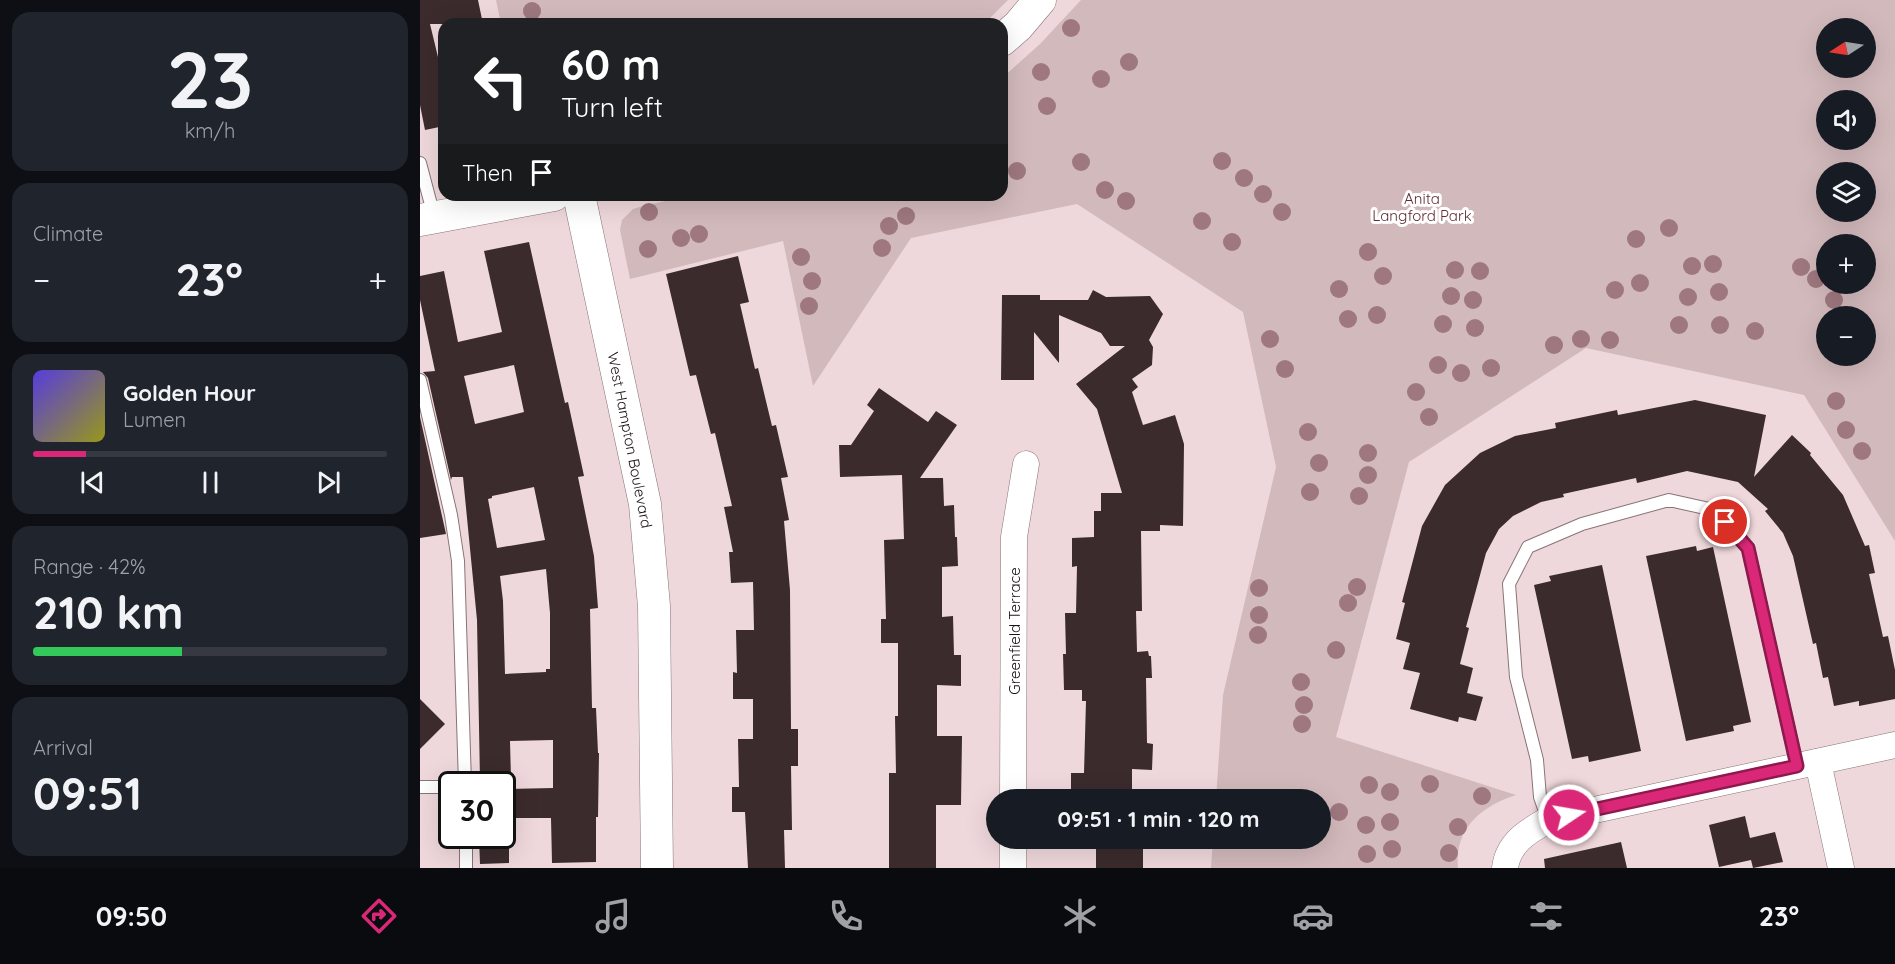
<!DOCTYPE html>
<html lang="en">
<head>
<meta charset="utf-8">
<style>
	:root { --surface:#171b24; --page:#20242c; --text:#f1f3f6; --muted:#9ea1a6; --line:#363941; --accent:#db2777 }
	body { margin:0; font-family:Quicksand,sans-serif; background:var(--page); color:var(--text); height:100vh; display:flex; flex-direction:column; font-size:22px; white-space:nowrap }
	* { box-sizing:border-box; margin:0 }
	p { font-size:20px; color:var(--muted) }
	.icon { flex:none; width:33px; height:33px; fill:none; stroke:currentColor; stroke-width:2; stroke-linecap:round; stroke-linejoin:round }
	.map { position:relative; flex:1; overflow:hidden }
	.side { display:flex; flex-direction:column; gap:12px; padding:12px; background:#0d0f14; width:420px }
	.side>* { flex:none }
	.banner { position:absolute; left:18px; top:18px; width:570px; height:183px; border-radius:18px; box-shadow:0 6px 24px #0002; background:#202124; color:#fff; overflow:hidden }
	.needle { width:39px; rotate:258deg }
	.fabs { position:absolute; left:1396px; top:18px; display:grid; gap:12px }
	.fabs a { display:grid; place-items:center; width:60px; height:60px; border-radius:50%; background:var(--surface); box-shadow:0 6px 24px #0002; font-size:30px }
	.speed { position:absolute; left:18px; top:771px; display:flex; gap:12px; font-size:30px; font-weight:700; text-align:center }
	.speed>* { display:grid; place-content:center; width:78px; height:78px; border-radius:50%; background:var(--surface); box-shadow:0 6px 24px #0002; line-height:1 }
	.speed .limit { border:3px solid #111; border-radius:9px; background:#fff; color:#111 }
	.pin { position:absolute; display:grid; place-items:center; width:51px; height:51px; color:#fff; margin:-26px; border:3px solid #fff; border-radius:50%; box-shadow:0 2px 6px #0007 }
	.me { position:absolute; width:66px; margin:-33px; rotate:78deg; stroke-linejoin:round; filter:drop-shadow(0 0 4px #0008) }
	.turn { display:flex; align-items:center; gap:21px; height:126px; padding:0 24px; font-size:27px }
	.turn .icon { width:78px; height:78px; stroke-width:2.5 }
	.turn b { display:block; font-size:42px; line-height:51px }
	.then { display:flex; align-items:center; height:57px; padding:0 24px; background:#0003; gap:12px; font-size:22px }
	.big { font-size:45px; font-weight:700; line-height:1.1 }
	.side .card { flex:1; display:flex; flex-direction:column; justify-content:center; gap:9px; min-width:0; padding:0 21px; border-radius:18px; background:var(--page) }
	.side .dial { align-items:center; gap:0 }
	.dial b { font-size:78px; line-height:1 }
	.song { display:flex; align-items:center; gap:18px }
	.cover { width:72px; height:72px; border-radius:9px; background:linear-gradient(135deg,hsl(250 70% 55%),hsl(60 70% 35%)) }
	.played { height:6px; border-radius:3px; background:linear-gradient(90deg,var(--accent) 15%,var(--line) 15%) }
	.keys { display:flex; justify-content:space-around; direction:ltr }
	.heat { display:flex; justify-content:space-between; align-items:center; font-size:33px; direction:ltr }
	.charge { height:9px; border-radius:4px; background:linear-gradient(90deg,#34c759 42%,var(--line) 0) }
	.trip { position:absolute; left:566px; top:789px; width:345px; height:60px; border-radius:30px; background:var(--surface); box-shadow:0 6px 24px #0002; font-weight:700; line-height:60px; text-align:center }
	.menu { display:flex; height:96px; justify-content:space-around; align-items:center; background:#090b0e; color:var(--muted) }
	.menu .icon { width:42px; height:42px }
	.menu .selected { color:var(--accent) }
	.menu b { font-size:27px; color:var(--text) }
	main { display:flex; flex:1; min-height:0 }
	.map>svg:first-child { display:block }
	.green { fill:#d2b9bc; fill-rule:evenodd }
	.building { fill:#3b2b2d; fill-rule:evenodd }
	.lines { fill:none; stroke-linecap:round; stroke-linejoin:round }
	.service-casing { stroke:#887477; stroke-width:14 }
	.minor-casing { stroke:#887477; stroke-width:27 }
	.tertiary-casing { stroke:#887477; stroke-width:33 }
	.service { stroke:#fff; stroke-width:12 }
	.minor { stroke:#fff; stroke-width:26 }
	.tertiary { stroke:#fff; stroke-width:32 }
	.tree { fill:#9f787f }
	.route-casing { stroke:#8e194d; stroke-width:15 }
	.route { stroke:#db2777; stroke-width:10 }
	.labels { text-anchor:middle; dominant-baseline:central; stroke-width:6; stroke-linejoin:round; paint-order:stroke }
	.park-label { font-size:15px; fill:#5e2a34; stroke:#fff }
	.street-label { font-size:15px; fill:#191112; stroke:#fff }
</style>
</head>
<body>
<main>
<section class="side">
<div class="card dial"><b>23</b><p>km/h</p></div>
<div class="card"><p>Climate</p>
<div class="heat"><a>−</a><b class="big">23°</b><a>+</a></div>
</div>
<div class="card">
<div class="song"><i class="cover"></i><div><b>Golden Hour</b><p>Lumen</p></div></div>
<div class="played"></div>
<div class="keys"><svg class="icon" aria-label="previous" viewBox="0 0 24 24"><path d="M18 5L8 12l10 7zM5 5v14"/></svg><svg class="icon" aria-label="pause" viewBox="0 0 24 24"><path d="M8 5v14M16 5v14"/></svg><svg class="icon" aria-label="next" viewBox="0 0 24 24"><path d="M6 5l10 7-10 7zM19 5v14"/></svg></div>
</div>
<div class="card"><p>Range · 42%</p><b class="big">210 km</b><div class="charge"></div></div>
<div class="card"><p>Arrival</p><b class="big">09:51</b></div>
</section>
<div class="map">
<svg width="1475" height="868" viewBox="0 0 1475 868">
	<rect width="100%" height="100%" fill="#efd8db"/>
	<g class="green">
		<polygon points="76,0 588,0 564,24 81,24"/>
		<path d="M661,0h814v541l-91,-146 -218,-47 -177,114 -73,275 180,58c-34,11 -62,33 -58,73h-247l2,-29 107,-1v-38l-104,-1 7,-104 53,-228 -33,-155 -166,-108 -166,34 -98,148 -30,-145 -153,38 -10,-49 2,-10 11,-11 10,-3 50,-11h309v-117l38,-34zM1407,28h39v40h-39zM1407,100h39v40h-39zM1407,172h39v40h-39zM1407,244h39v40h-39zM1407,316h39v40h-39z"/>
	</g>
	<g class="building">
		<polygon points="0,0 58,0 63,24 10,24 24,82 24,126 5,130 0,105"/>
		<path d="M109,242l36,161 3,-1 16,74 -6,1 16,79 4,52 -8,1 2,99h4l2,45h1l-1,64h-2v45l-44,1 -1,-45h-49v-29l51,-1v-48l-43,1 1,38 -31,1 -3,-160 -14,-143h-11l-1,3 -23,-102 -5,-6 12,-1 -15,-71v-24l24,-5 14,71 44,-10 -18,-81zM94,365l10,47 -49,12 -11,-48zM114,487l11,53 -48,8 -9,-49 4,-1v-2zM126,569l4,44v56h-4v3l-41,2 -2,-73 -3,-25z"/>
		<polygon points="318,256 329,302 320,304 335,369 338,368 352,426 356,425 368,477 361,478 369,520 364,521 370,590 371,729 378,729 378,766 371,766 372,830 364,830 365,868 328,868 325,812 312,812 312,787 319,787 318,739 333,739 333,699 313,699 313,672 317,673 316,630 334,630 333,582 311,583 309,552 313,552 304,507 312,506 295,433 291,434 276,375 270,376 246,274"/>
		<polygon points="673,290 686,297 730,296 743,314 729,340 733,347 732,365 712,379 718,387 712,392 723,425 755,415 764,444 763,526 740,525 740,531 721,531 722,611 716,611 717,652 728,651 729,656 731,656 732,678 726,678 727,743 733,744 732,770 712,769 712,800 651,800 651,773 664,773 666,701 662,701 662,690 644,690 643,654 646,654 645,613 656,613 657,566 652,567 652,538 674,537 674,511 681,511 681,493 702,493 677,409 656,384 705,346 690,346 681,333 639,315 639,363 614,332 614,380 581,380 582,295 620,295 620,300 668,300"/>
		<polygon points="459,388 508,422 516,411 537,425 500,478 523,478 524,506 534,505 535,537 537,537 538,566 522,567 522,617 533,616 534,655 541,655 541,686 517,685 517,736 542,736 541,805 516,805 516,868 469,868 469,773 476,773 475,716 478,716 478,643 461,643 461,619 466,619 464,540 484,539 482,475 420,477 419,445 431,445 454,411 447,405"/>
		<polygon points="1275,400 1346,415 1334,477 1372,435 1391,453 1390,455 1423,495 1445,546 1449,545 1455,573 1449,574 1463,637 1468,636 1475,670 1475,699 1439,706 1439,701 1414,706 1408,677 1403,678 1396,643 1393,644 1373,556 1363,533 1345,511 1348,509 1318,482 1267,471 1217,483 1216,478 1143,494 1144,497 1121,502 1093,516 1079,529 1066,553 1046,627 1049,628 1040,664 1053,668 1047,693 1063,697 1056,721 1039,717 1038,722 990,709 1000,673 983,669 990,643 976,639 985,603 982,602 1002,526 1025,485 1060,453 1095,436 1136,428 1135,423 1197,410 1198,415"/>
		<polygon points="0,417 26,534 0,538"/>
		<polygon points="1276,546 1277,551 1293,547 1331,722 1313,726 1314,731 1266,741 1226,556"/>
		<polygon points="1182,565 1221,751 1169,762 1168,756 1152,759 1114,585 1131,581 1129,576"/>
		<polygon points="0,699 25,724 0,749"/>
		<polygon points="1325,816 1330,838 1355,832 1363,862 1333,868 1331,860 1299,867 1289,825"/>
		<polygon points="89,835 89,863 60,864 59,837"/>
		<rect x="676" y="838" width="47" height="30"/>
		<polygon points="1201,842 1207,868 1125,868 1124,859"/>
	</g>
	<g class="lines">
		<defs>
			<g id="service">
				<polyline points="0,163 14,216"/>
				<polyline points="0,380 31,515 38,561 45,784"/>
				<polyline points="0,787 32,787"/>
				<polyline points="1128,820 1120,797 1117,760 1096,677 1089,584 1108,547 1162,524 1249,500 1294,510 1328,548 1377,766"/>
				<polyline points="46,836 46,868"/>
			</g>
			<g id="minor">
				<polyline points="1398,762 1421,868"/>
				<polyline points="593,800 594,537 606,464"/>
				<polyline points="593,868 593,838"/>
				<path d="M1085,868c3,-25 23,-37 43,-48l347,-75"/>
			</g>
			<g id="tertiary">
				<polyline points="582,40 598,26 620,0"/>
				<polyline points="159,195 225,504 234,606 237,868"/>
				<polyline points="0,220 134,195"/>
			</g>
		</defs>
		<use href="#service" class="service-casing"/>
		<use href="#minor" class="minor-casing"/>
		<use href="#tertiary" class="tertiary-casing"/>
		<use href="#service" class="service"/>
		<use href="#minor" class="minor"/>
		<use href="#tertiary" class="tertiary"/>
	</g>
	<g class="tree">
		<circle cx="112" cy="11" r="9"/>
		<circle cx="651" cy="28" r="9"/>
		<circle cx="709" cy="62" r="9"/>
		<circle cx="621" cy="72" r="9"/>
		<circle cx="681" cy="79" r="9"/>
		<circle cx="627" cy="106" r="9"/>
		<circle cx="802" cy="161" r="9"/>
		<circle cx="661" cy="162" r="9"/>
		<circle cx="597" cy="171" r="9"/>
		<circle cx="824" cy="178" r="9"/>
		<circle cx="685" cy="190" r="9"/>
		<circle cx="843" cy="194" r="9"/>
		<circle cx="706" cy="201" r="9"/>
		<circle cx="229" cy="212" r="9"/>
		<circle cx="862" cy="212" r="9"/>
		<circle cx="486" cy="216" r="9"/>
		<circle cx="782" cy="221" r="9"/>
		<circle cx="469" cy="226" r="9"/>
		<circle cx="1249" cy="228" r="9"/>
		<circle cx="279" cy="234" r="9"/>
		<circle cx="261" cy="238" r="9"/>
		<circle cx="1216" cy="239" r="9"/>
		<circle cx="812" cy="242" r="9"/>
		<circle cx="462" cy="248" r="9"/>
		<circle cx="228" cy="249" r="9"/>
		<circle cx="948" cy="252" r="9"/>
		<circle cx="381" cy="257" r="9"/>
		<circle cx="1293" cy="264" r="9"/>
		<circle cx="1272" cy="266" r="9"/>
		<circle cx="1381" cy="267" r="9"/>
		<circle cx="1035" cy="270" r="9"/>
		<circle cx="1060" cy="271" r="9"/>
		<circle cx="963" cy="276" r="9"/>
		<circle cx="1396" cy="279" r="9"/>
		<circle cx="392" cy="281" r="9"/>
		<circle cx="1220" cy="283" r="9"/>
		<circle cx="919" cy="289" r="9"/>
		<circle cx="1195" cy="290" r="9"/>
		<circle cx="1299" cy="292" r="9"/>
		<circle cx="1031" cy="296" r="9"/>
		<circle cx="1268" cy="297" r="9"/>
		<circle cx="1053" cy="300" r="9"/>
		<circle cx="1414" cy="300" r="9"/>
		<circle cx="389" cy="306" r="9"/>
		<circle cx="957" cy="315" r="9"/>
		<circle cx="928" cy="319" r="9"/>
		<circle cx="1023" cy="324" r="9"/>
		<circle cx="1259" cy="325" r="9"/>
		<circle cx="1300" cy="325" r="9"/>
		<circle cx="1055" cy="328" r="9"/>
		<circle cx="1335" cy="331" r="9"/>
		<circle cx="850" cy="339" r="9"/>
		<circle cx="1161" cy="339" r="9"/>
		<circle cx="1190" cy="340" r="9"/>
		<circle cx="1134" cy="345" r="9"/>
		<circle cx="1018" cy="365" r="9"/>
		<circle cx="1071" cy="368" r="9"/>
		<circle cx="865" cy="369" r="9"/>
		<circle cx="1041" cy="373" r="9"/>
		<circle cx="996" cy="392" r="9"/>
		<circle cx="1416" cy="401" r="9"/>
		<circle cx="1009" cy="417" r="9"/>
		<circle cx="1426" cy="430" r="9"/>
		<circle cx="888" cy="432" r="9"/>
		<circle cx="1442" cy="451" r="9"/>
		<circle cx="948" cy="453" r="9"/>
		<circle cx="899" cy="463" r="9"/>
		<circle cx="948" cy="475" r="9"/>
		<circle cx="890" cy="492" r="9"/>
		<circle cx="939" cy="496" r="9"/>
		<circle cx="937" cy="587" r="9"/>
		<circle cx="839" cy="588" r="9"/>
		<circle cx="928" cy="603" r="9"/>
		<circle cx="839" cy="615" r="9"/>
		<circle cx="838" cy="635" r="9"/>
		<circle cx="916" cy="650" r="9"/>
		<circle cx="881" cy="682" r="9"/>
		<circle cx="884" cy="705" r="9"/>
		<circle cx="882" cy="724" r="9"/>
		<circle cx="1010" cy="784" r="9"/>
		<circle cx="949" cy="785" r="9"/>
		<circle cx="970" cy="792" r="9"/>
		<circle cx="1062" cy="796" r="9"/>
		<circle cx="919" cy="812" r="9"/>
		<circle cx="970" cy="822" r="9"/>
		<circle cx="946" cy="825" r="9"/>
		<circle cx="1038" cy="827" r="9"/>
		<circle cx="972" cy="849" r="9"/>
		<circle cx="1029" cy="853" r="9"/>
		<circle cx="947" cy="854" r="9"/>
	</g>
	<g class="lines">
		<defs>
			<polyline id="route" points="1149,815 1377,766 1328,548 1305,522"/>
		</defs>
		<use href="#route" class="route-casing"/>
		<use href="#route" class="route"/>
	</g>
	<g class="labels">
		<g class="park-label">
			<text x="1002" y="198">Anita<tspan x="1002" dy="17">Langford Park</tspan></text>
		</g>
		<g class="street-label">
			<text transform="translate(210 440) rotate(79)">West Hampton Boulevard</text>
			<text transform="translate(594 631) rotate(-90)">Greenfield Terrace</text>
		</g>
	</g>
</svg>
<div class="fabs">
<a><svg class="needle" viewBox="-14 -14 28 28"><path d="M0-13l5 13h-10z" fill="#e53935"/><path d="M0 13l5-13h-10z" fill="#9ea1a6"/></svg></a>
<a><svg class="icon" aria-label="sound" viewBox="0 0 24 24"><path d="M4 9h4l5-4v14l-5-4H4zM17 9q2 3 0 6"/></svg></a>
<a><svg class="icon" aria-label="layers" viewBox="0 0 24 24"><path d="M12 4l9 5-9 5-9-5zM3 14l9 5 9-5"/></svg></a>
<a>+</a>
<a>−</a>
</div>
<div class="speed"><div class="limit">30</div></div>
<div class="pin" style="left:1305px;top:522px;background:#d93025"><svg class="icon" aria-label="arrive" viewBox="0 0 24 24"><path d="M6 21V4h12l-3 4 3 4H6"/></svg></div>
<svg class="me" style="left:1149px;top:815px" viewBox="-20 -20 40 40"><circle r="17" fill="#db2777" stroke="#fff" stroke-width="3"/><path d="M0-11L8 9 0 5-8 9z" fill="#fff"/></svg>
<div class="trip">09:51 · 1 min · 120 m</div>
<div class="banner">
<div class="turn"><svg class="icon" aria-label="left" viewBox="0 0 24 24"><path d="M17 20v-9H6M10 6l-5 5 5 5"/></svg><div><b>60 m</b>Turn left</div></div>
<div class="then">Then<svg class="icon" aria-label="arrive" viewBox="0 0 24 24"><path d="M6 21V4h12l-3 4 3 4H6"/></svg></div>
</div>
</div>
</main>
<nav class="menu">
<b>09:50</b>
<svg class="icon selected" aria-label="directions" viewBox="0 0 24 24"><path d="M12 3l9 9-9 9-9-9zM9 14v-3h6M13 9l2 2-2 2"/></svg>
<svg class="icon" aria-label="music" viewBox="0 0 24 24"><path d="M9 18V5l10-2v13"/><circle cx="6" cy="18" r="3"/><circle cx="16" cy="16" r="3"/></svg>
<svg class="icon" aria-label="phone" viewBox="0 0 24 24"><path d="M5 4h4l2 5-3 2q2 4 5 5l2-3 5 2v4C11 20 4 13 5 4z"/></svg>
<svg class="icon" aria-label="climate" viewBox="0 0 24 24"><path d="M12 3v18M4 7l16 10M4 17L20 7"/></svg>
<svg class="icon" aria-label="car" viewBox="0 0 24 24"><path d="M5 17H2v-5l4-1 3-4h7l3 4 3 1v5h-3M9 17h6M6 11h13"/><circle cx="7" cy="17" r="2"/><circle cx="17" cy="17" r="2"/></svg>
<svg class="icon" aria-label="filters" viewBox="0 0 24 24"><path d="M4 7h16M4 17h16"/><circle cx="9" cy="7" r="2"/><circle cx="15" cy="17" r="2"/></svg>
<b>23°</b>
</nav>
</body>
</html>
